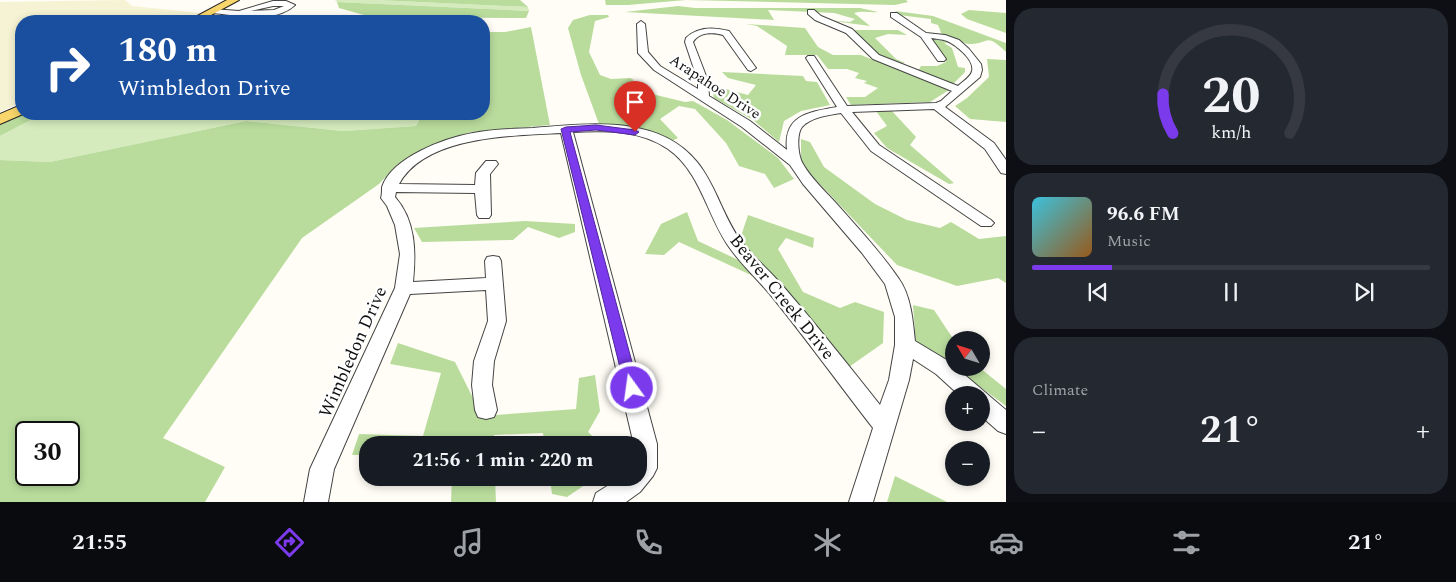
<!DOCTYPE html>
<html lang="en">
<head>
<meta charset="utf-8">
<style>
	:root { --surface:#171b24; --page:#242831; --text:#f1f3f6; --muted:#9ea1a6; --line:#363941; --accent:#7c3aed }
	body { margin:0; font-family:Spectral,serif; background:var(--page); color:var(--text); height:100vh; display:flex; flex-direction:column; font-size:19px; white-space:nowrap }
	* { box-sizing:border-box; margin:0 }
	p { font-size:16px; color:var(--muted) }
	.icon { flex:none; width:28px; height:28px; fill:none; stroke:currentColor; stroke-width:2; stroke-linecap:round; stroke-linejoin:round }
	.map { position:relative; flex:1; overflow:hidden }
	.panel { display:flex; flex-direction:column; gap:8px; padding:8px; background:#0d0f14; width:450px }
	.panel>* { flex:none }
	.guide { position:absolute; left:15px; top:15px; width:475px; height:105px; border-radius:20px; box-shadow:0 2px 8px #0003; background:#1a4fa0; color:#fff; overflow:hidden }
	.needle { width:32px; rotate:308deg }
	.controls { position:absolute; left:945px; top:331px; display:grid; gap:10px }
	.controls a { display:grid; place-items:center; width:45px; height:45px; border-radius:50%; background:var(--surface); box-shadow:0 2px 8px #0003; font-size:25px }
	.speed { position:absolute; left:15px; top:421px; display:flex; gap:10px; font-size:25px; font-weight:700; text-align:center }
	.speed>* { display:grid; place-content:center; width:65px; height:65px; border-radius:50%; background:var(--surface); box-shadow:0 2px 8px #0003; line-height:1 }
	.speed .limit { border:2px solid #111; border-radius:8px; background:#fff; color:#111 }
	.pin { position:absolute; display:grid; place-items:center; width:42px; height:42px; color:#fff; margin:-51px -21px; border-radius:50% 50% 50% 0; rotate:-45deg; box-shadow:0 0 5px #0007 }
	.pin .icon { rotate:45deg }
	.me { position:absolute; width:55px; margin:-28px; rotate:346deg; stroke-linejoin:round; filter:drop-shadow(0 0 4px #0008) }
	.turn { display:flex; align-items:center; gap:18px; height:105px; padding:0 20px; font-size:22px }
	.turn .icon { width:65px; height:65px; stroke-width:2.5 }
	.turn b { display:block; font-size:35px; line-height:42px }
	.big { font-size:38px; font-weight:700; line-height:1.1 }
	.panel .widget { flex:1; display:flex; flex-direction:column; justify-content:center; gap:8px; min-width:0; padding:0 18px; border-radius:20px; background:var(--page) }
	.panel .dial { align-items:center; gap:0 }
	.dial svg { height:130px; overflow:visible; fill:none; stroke:var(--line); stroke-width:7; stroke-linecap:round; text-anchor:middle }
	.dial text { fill:var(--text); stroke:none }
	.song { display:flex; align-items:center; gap:15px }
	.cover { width:60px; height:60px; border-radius:8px; background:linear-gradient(135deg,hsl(190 70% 55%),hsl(30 70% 35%)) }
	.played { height:5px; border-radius:2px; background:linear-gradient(90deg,var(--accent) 20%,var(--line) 20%) }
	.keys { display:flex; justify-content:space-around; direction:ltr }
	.heat { display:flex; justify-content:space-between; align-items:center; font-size:28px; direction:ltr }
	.trip { position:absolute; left:359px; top:436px; width:288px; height:50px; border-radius:20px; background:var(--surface); box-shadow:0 2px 8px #0003; font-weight:700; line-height:50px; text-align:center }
	.tab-bar { display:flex; height:80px; justify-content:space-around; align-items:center; background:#090b0e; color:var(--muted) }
	.tab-bar .icon { width:35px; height:35px }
	.tab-bar .active { color:var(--accent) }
	.tab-bar b { font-size:22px; color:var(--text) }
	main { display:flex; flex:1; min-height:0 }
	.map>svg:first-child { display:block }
	.farmland { fill:#f6f3d4 }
	.green { fill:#d5ebbd }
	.forest { fill:#b9dc9c; fill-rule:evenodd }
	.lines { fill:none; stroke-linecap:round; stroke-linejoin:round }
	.minor-casing { stroke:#444; stroke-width:2 }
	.major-casing { stroke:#222; stroke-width:2 }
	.minor { fill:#fff; fill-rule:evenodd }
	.major { fill:#f9d66b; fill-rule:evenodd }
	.route { fill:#7c3aed; stroke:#51269a }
	.labels { text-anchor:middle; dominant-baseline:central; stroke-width:5; stroke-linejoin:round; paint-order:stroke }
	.far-street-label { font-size:15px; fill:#111; stroke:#fff }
	.street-label { font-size:18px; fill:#111; stroke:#fff }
</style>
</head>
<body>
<main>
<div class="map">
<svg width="1006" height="502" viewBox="0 0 1006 502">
	<rect width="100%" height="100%" fill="#fffdf5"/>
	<polygon class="farmland" points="125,0 132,6 201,13 184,21 21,21 21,102 0,112 0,2"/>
	<g class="green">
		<polygon points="335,0 376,0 528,7 529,11 337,2"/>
		<polygon points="227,15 277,16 310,21 215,21"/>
		<polygon points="42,114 422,114 416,126 343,131 246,121 50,162 0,160 0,136"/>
	</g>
	<g class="forest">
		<polygon points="376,0 520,0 528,7"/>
		<polygon points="605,0 906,0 908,2 895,5 686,0 628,5 606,5"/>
		<polygon points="337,2 529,11 526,18 371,17 339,8"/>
		<path d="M678,6l17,2h165l18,4c-8,1 -16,-2 -24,1l16,13 -44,-6 24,2 5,-3 -21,-6 -66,-3 6,10 -149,-8z"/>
		<polygon points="969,10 1006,13 1006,33 967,19 961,14"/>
		<path d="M895,11l38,5 73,27v9c-22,-21 -16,-7 -37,-8 -8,-1 -19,-7 -27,-9l-4,-10 -7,-2v-4l-32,-4z"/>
		<path d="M590,15h18l1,2 -14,4 -6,31 11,23 11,4 19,-1 4,2 -15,10 15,8 18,-4 33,8 8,-1 34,19 51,38 16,21 -20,9 -9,-14 -26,-8 -13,-23 -31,-34 -16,-3 -19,13 18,19 -6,3c-24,-11 -47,-15 -73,-17l-18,-49 -13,-47 5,-8z"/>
		<polygon points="746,24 805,28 818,47 833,55 861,55 949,90 930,102 851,105 846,97 865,97 878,88 864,83 867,81 855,78 859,73 847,69 828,69 817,55 785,55 787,46 757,26"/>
		<path d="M531,27l19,98 -79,7 -38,12 -34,19 -20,21 -77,54 -139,200 62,29 -20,35h-205v-342l50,2 196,-41 97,10 73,-5 6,-12h62v-82h21zM26,432h43v43h-43z"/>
		<path d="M851,30h47l9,5 -19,-1 -13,4 21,21 9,4c-18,4 -42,-22 -54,-33z"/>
		<polygon points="932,39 951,42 944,43 952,48 958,67 965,68 965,72 953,84 918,71 921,66 937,66 946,62"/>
		<polygon points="987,59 1006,60 1006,122 970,119 955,106 967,98 989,77"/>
		<polygon points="722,72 803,76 806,81 817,82 830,105 801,111 784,121 779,142 753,120 714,98 711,85 748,95 756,85 728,78"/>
		<polygon points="876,111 892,111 916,137 910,145 954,183 949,184 887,148 874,133 887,126"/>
		<polygon points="22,114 42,114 0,136 0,125"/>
		<polygon points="801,139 810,142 824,167 875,204 907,220 940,228 951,222 979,239 1006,236 1006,283 998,278 957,286 897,265 815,179 801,162"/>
		<polygon points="687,212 698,241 768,274 740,239 748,215 814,238 813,248 786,238 778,249 803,292 840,308 855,302 884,312 883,343 849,367 786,291 679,242 664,255 645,254 661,224"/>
		<polygon points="525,221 575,224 575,232 559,238 528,227 513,240 422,242 414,228"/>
		<polygon points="913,305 934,310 954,340 954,366 916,345"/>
		<polygon points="398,343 455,362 482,416 576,409 579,378 595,375 600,411 588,432 602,445 545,445 543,433 494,435 494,445 368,445 367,455 352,455 359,434 423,436 441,373 390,364"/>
		<polygon points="955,368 980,368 1006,389 1006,406"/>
		<polygon points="895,476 947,502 887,502"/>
		<polygon points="452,478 495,478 496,502 451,502"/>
		<polygon points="550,478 595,478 567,497 552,494"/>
	</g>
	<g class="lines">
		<defs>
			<g id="minor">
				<path d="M273,1h13l9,4c-20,19 -58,10 -83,8l-4,-2 4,-2 27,2zM273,6h11l-10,4 -23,1z"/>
				<path d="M808,10h6l7,6 31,13 27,26 79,31c4,-4 13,-9 14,-15 3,-11 -16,-26 -25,-30 -5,-2 -11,-2 -16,-3l15,21 -2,2h-6l-17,-24 -30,-20v-4h6l29,20 19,2 14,5 10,9 12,15 1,6 -2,7 -35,30 49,36 12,17v14l-5,-1 -16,-24 -51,-40 -82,3 27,33 112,75 3,3 -3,3h-10l-110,-75 -30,-38c-12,2 -30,4 -39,14 -6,8 -4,29 1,37 8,14 21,26 32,38 22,25 45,49 64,77 12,17 14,42 16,62l35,21 4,6h2c18,14 33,28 50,42v24l-8,-3 -17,-15v-21h-22l-23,-21 -23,-15 -4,21 -36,122h-24l24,-74c-35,-45 -68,-91 -104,-135 -13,-15 -28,-29 -40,-46 -22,-31 -28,-75 -61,-98 -27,-19 -64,-19 -95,-17l84,312v24l-4,8 -13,16 -14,10h-33l3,-9 24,-15h18v-33h-4l-73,-312c-48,3 -135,2 -162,51l76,1 1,-12 10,-12h10l2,3 -8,10 1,41 -2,3h-10l-2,-3 -2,-22 -79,-1 -1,5c21,24 21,55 18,85l73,-4 -1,-17 2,-4 6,-1 6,1 2,4 5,60 -12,40 -2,24 5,25 -3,7 -8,2 -8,-2 -3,-7 -3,-25 2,-24 14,-40 -2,-31 -76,4 -76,175 -6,33h-24l6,-33 85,-181 5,-34 -5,-29 -8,-19 -6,-8c1,-3 1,-8 1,-11 10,-30 63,-49 91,-54 20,-4 40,-4 60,-5 54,-4 125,-14 164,34 19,23 26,55 44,79 12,16 28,29 41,44 34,39 66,80 98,120l9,-25 6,-35v-28l-10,-33 -23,-31 -59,-69 -13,-19 -48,-38 -88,-57 -16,-17 -1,-29 4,-3 4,3 3,28 12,14 38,23v-8l-13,-39 1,-4c11,-11 28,-11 43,-7l27,37 -5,3 -3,-1 -25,-35c-10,-3 -24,-3 -30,7l15,39 1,15 41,25 37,29c-4,-35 22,-38 50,-43l-31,-49 2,-2h6l33,50 89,-3 5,-2 11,-10 -79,-32 -27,-26 -31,-13 -7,-6z"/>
			</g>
			<g id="major">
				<polygon points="227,0 239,0 200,21 188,21"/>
				<polygon points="21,105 23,114 0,124 0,114"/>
			</g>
		</defs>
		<use href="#minor" class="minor-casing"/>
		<use href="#major" class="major-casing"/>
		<use href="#minor" class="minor"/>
		<use href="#major" class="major"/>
	</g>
	<polygon class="route" points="596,125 635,130 639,132 635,135 596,130 570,132 639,388 637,392 632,394 627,392 625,388 561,129 566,127"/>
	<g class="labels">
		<g class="far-street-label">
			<text transform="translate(715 87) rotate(33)">Arapahoe Drive</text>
		</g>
		<g class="street-label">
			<text transform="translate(782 297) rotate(51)">Beaver Creek Drive</text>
			<text transform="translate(353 352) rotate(-66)">Wimbledon Drive</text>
		</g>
	</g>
</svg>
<div class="controls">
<a><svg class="needle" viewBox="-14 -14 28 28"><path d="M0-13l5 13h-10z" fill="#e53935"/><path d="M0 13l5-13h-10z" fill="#9ea1a6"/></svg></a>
<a>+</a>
<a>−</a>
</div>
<div class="speed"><div class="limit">30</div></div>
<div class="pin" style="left:635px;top:132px;background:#d93025"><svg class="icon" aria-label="arrive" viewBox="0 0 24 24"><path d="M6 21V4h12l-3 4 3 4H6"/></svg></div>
<svg class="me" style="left:632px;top:388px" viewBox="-20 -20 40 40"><circle r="17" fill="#7c3aed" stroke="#fff" stroke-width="3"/><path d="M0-11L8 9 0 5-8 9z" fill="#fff"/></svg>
<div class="trip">21:56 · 1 min · 220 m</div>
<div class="guide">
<div class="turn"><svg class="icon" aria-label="right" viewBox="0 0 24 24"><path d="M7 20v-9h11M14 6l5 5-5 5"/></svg><div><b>180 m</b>Wimbledon Drive</div></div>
</div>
</div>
<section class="panel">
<div class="widget dial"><svg viewBox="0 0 100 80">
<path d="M14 69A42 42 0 1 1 86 69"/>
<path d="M14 69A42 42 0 0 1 8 45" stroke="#7c3aed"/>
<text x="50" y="56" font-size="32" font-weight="700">20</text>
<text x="50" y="72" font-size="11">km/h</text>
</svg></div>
<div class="widget">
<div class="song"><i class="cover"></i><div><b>96.6 FM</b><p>Music</p></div></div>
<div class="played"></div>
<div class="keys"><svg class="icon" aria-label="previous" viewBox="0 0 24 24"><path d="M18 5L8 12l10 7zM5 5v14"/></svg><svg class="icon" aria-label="pause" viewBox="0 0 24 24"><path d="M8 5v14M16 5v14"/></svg><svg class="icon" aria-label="next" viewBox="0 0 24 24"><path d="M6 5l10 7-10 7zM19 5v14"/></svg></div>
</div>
<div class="widget"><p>Climate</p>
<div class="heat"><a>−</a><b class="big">21°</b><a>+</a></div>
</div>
</section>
</main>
<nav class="tab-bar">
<b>21:55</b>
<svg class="icon active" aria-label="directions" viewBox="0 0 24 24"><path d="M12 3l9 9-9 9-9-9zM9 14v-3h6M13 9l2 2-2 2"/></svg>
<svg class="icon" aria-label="music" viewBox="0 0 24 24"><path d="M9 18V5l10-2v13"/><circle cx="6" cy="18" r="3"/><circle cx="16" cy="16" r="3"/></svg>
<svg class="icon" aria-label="phone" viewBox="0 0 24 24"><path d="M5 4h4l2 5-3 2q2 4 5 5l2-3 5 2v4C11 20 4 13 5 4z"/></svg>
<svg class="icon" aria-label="climate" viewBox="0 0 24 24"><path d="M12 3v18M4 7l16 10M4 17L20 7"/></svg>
<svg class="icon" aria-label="car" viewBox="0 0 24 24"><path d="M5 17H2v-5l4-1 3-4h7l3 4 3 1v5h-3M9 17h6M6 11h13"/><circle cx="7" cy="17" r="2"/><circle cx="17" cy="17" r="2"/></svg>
<svg class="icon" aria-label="filters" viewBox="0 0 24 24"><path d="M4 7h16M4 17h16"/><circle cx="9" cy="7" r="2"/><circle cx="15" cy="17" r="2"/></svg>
<b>21°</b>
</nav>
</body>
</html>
